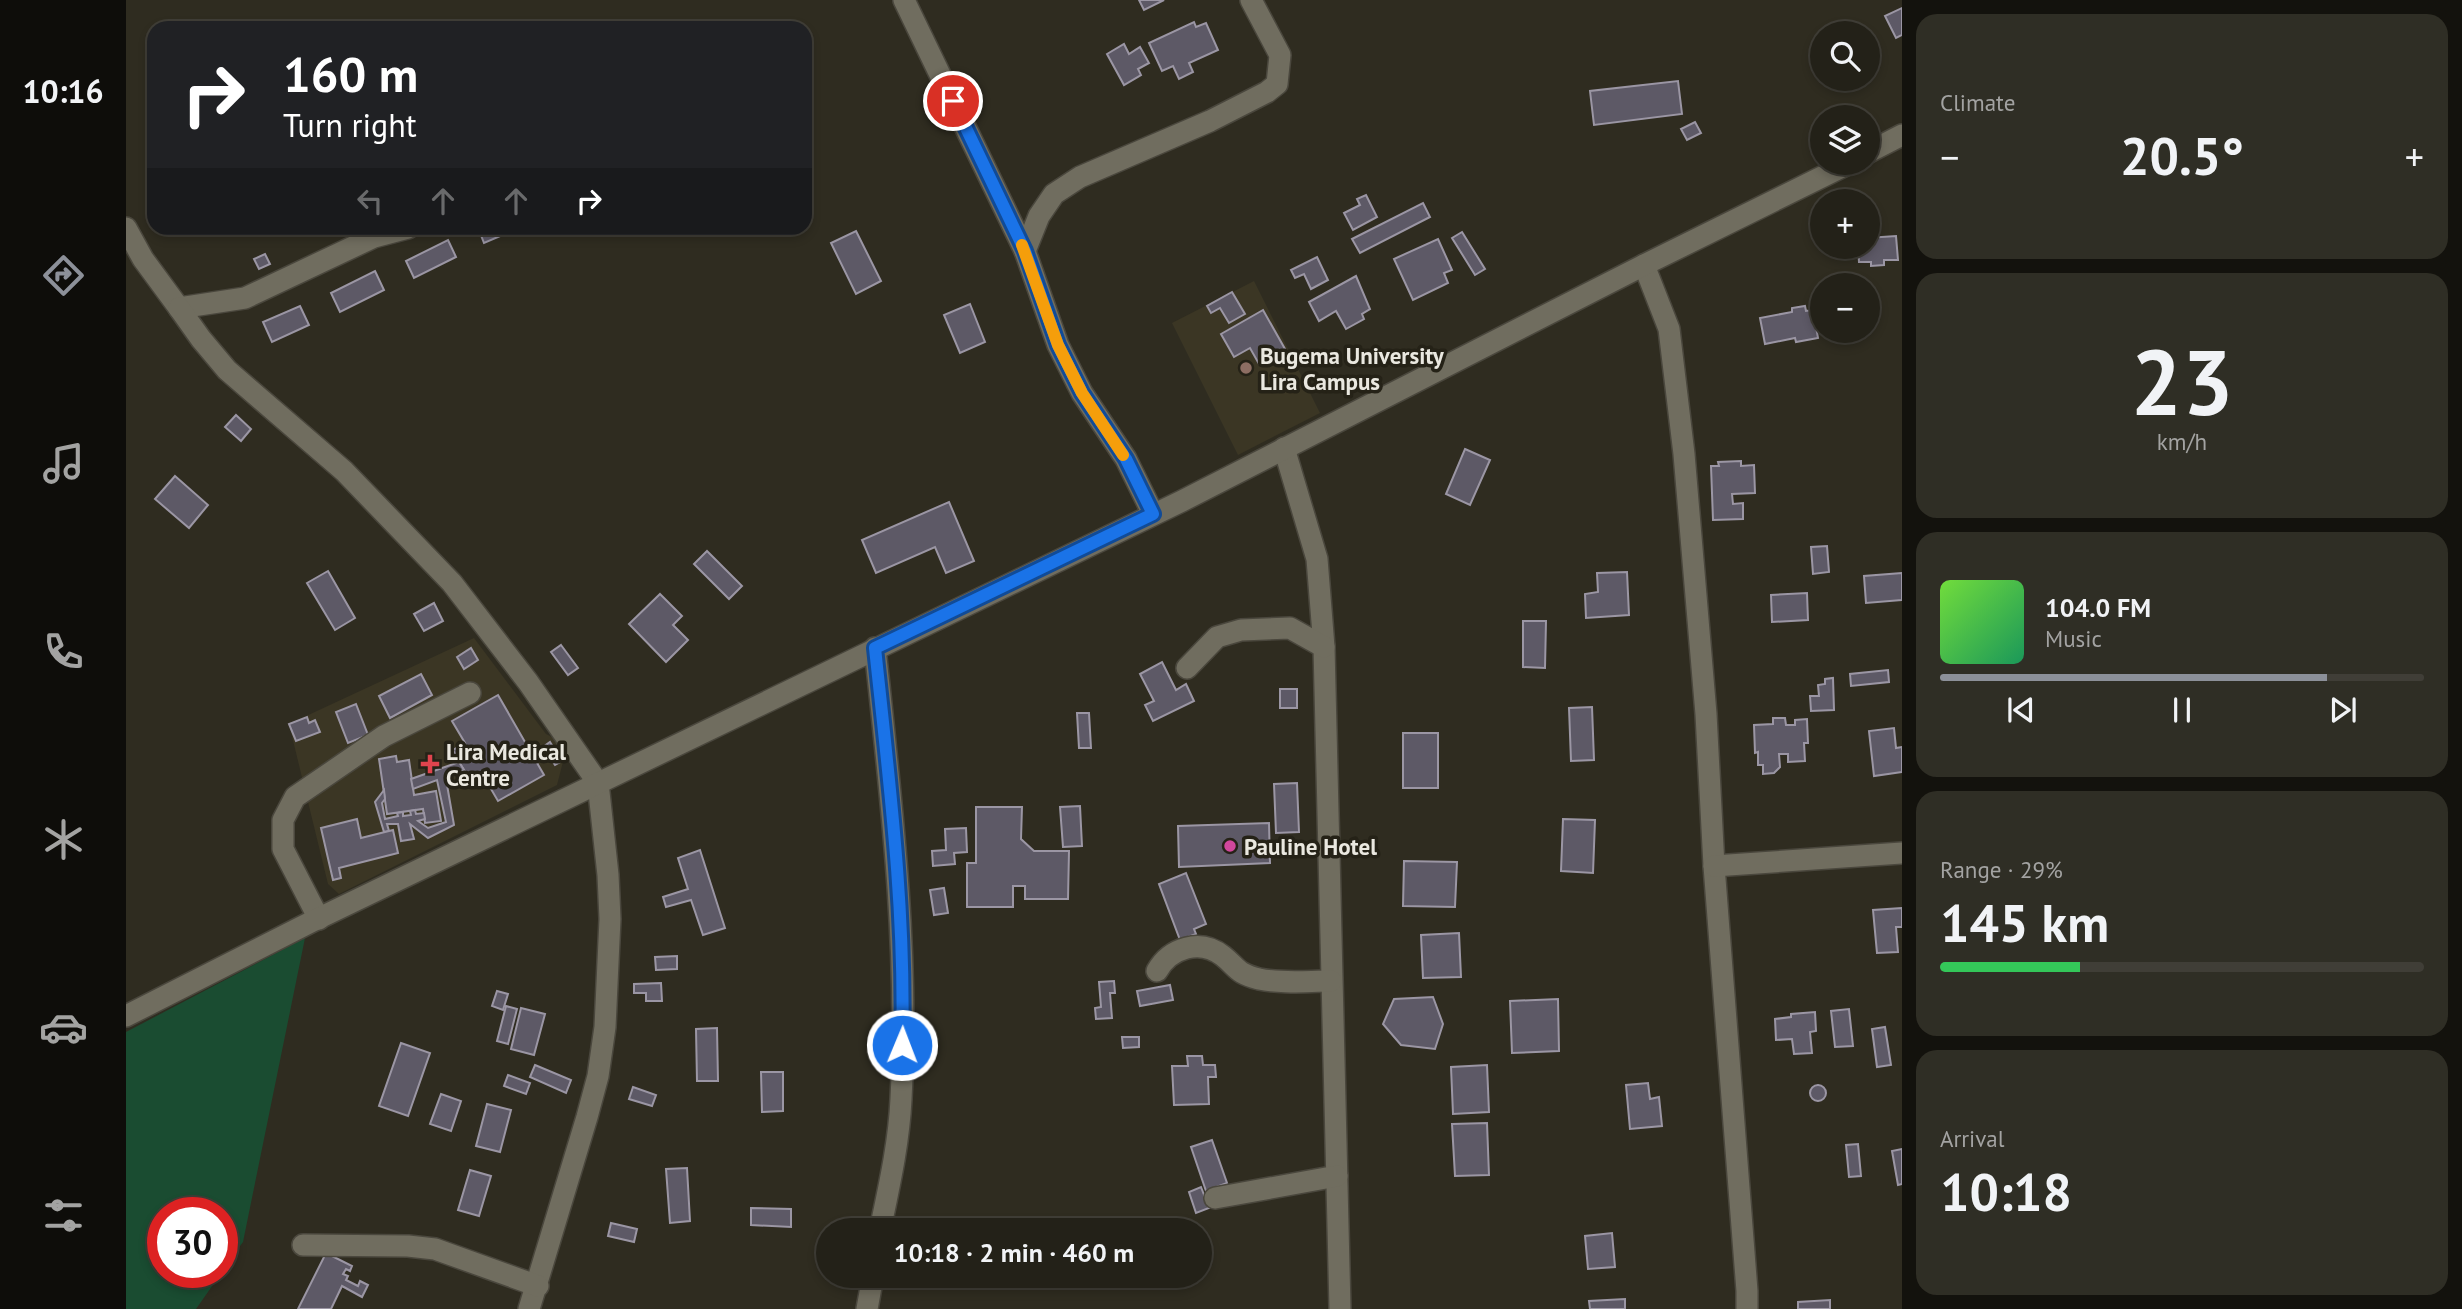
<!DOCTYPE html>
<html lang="en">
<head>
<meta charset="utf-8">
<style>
	:root { --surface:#232118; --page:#2f2e25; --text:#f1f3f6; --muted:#a3a3a2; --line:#403e37; --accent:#8c9099 }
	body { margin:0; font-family:"PT Sans",sans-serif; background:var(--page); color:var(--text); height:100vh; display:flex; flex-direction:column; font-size:26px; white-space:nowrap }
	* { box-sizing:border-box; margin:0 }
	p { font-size:23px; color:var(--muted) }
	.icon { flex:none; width:38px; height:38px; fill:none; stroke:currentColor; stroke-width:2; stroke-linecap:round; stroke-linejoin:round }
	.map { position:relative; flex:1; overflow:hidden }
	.side { display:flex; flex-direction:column; gap:14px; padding:14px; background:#13120d; width:560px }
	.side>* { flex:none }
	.guide { position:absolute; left:21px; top:21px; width:665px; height:214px; border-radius:21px; box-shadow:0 4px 10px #0003,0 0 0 2px var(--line); background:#202124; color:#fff; overflow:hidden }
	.controls { position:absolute; left:1684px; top:21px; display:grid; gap:14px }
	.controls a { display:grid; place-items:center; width:70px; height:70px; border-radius:50%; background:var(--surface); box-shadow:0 4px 10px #0003,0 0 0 2px var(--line); font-size:35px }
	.speed { position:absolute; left:21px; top:1197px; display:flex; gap:14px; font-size:35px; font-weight:700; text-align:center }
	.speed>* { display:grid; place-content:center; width:91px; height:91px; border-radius:50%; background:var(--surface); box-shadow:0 4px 10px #0003,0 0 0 2px var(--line); line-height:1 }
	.speed .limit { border:10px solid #d22; background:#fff; color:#111 }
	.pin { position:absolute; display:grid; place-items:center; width:60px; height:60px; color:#fff; margin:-30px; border:4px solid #fff; border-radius:50%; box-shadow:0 2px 7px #0007 }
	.me { position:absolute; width:77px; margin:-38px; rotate:1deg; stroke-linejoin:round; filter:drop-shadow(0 0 5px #0008) }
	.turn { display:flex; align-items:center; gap:24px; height:147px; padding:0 21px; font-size:32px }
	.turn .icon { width:91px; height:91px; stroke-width:2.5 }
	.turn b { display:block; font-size:49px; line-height:60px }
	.lanes { display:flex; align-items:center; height:66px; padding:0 21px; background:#0003; justify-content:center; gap:35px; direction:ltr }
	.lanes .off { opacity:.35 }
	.big { font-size:52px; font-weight:700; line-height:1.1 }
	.side .card { flex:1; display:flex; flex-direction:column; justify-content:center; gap:10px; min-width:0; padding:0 24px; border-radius:21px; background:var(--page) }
	.side .dial { align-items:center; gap:0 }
	.dial b { font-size:91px; line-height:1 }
	.song { display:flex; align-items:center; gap:21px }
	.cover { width:84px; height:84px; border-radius:10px; background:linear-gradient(135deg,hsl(100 70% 55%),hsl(150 70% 35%)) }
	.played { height:7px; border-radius:4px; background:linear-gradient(90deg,var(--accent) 80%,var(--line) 80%) }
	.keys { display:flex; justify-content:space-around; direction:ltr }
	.heat { display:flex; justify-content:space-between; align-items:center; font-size:38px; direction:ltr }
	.charge { height:10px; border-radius:5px; background:linear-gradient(90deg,#34c759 29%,var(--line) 0) }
	.trip { position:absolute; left:690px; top:1218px; width:396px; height:70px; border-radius:35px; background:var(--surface); box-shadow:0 4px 10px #0003,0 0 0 2px var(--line); font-weight:700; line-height:70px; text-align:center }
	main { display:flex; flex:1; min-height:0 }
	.tabs { display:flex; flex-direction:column; width:126px; justify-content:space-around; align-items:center; background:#0e0d0a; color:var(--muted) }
	.tabs .icon { width:49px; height:49px }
	.tabs .on { color:var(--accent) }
	.tabs b { font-size:32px; color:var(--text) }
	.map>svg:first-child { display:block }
	.built { fill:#3b3624 }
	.green { fill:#1a4c31 }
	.building { fill:#5d5966; stroke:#9b96a4; stroke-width:2 }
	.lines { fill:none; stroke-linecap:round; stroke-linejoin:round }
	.minor-casing { stroke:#4a473d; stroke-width:24 }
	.minor { stroke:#706d5f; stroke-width:21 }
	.route-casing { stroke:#114b97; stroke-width:18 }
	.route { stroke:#1a73e8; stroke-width:12 }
	.slow { stroke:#f59e0b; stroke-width:12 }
	.education-dot { fill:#8d6e63; stroke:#252217; stroke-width:2.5 }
	.health-dot { fill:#e0444e; stroke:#252217; stroke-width:2.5 }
	.hotel-dot { fill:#d1479c; stroke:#252217; stroke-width:2.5 }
	.labels { text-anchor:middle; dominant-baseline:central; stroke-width:7; stroke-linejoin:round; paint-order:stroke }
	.poi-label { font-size:23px; font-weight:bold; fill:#eae8e0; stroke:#252217; text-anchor:start }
</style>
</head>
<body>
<main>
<nav class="tabs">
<b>10:16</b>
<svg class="icon on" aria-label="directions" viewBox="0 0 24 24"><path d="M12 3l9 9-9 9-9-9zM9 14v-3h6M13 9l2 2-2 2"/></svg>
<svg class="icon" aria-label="music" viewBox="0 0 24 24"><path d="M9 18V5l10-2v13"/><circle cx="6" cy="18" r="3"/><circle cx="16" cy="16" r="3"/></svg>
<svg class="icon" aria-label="phone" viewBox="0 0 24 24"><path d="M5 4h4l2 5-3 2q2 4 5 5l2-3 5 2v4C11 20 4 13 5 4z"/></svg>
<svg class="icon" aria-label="climate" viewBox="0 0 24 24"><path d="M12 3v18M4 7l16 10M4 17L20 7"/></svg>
<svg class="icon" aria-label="car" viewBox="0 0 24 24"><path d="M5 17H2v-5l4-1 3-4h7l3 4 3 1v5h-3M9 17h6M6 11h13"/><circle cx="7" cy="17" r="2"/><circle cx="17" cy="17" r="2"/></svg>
<svg class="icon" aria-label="filters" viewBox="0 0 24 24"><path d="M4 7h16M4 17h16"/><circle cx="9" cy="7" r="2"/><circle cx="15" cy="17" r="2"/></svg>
</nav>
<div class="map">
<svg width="1776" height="1309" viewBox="0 0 1776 1309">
	<rect width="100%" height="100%" fill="#2f2c20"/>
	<g class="built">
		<polygon points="1128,281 1194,413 1112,455 1046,323"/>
		<polygon points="348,638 420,734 426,737 439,754 431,785 213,894 202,884 163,724"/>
	</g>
	<polygon class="green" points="179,938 117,1242 96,1271 96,1213 37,1213 37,1272 96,1272 70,1309 0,1309 0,1032"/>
	<g class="building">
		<polygon points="1013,0 1038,0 1018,10"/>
		<polygon points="1776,8 1776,35 1770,38 1759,16"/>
		<polygon points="1068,22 1070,27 1080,23 1092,50 1063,63 1067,72 1053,79 1047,66 1036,71 1023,43"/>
		<polygon points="998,44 1003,54 1014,47 1023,63 1012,69 1015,75 998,85 981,54"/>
		<polygon points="1552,81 1556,114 1468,125 1464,91"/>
		<polygon points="1569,122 1575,133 1561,140 1555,129"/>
		<polygon points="1240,195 1251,217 1227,230 1218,213 1234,205 1231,199"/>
		<polygon points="1297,203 1304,217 1234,253 1226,239"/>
		<polygon points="359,228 393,228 358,243 353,230"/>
		<polygon points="730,231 755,281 730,294 705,243"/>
		<polygon points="1336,232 1359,269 1349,275 1326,238"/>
		<polygon points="1770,236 1772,260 1758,260 1758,265 1745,266 1745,262 1733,262 1732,247 1741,247 1741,238"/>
		<polygon points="1312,239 1326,270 1318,273 1322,283 1287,300 1268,259"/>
		<polygon points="322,240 330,257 288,278 280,261"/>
		<polygon points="139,254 144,264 133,269 128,259"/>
		<polygon points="1191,257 1202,280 1185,289 1178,274 1169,278 1165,270"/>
		<polygon points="249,271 258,290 214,312 205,293"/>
		<polygon points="1230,276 1244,309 1236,314 1238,319 1220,329 1210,311 1193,321 1183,302"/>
		<polygon points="1106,292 1119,314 1103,323 1094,308 1085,313 1081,306"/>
		<polygon points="844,304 859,342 834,353 818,315"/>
		<polygon points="174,306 183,325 146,342 137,322"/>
		<polygon points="1679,306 1680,311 1687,310 1692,338 1670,342 1669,338 1639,344 1634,318 1666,312 1666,308"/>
		<polygon points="1137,310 1159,349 1133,364 1124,348 1108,357 1095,334"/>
		<polygon points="110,415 125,429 115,441 99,427"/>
		<polygon points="1339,449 1364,460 1344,505 1320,494"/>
		<polygon points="1615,461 1615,466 1628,465 1629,493 1606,494 1607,504 1617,503 1617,519 1587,520 1585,466 1593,466 1592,462"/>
		<polygon points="49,476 82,505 63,528 29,499"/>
		<polygon points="823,502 848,561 820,573 809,547 750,573 736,540"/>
		<polygon points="1701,546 1703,572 1687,574 1685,547"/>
		<polygon points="581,551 616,586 603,599 568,564"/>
		<polygon points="202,571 229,618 209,630 181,583"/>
		<polygon points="1501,572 1503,615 1460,618 1459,594 1472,592 1471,573"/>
		<polygon points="1776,573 1776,600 1740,603 1738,576"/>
		<polygon points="1681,593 1682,620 1646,622 1645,595"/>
		<polygon points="534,594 556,616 547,625 562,640 540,662 503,624"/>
		<polygon points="308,603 317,621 298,631 288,614"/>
		<polygon points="1397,621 1420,621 1419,668 1397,667"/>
		<polygon points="435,645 452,668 442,675 425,652"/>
		<polygon points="345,648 352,660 338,669 331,657"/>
		<polygon points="1036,662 1050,690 1060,684 1068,701 1027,721 1019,705 1028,701 1014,674"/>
		<polygon points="1762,670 1763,682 1725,686 1724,674"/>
		<polygon points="295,674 306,695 264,718 253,696"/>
		<polygon points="1707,678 1708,710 1685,711 1684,696 1693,696 1692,685 1699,684 1699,679"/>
		<rect x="1154" y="689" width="17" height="19"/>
		<polygon points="372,695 418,775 372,801 358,777 347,784 333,762 327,750 339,743 326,721"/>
		<polygon points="230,704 242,735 222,743 210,712"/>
		<polygon points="1466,707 1468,760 1445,761 1443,708"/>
		<polygon points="951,713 963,713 965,748 953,748"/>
		<polygon points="181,717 183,723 189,720 194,732 170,741 163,724"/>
		<polygon points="1647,718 1659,718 1660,725 1669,725 1669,720 1681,719 1682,743 1678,743 1679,761 1662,762 1662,754 1653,754 1654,767 1648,773 1637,774 1637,765 1632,765 1632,752 1629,753 1628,725 1647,724"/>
		<polygon points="1768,728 1770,748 1776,747 1776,772 1748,776 1743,731"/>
		<rect x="1277" y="733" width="35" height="55"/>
		<polygon points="424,742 436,761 429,765 417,747"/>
		<polygon points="270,756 271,762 283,760 288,795 310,791 315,821 299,823 297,809 261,814 253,759"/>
		<polygon points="333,762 338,770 320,779 328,825 302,838 284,824 288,839 275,841 272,824 261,824 263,831 258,832 249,802 258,790 259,799 256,803 259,819 272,816 271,813 277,812 277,816 285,815 284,811 289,810 290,814 298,813 299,819 292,821 302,828 320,822 311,780 287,789 285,779"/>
		<polygon points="1171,783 1173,832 1150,833 1148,784"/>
		<polygon points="954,806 956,846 937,847 934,807"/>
		<polygon points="850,807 896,807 895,839 908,851 943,851 942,899 899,899 899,886 887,886 887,907 841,907 841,863 850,863"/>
		<polygon points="231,819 235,838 267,830 272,853 213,868 215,878 207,880 195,828"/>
		<polygon points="1437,819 1469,820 1467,873 1435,871"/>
		<polygon points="1143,823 1144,863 1053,867 1052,826"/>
		<polygon points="840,828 841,852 828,853 829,864 807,866 806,851 820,850 819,829"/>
		<polygon points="574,850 599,928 577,935 565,900 540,907 537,897 562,889 552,858"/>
		<polygon points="1278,861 1331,862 1329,907 1277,906"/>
		<polygon points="1060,873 1080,924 1068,929 1070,934 1054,940 1033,884"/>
		<polygon points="818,888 822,913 808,915 804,890"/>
		<polygon points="1776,908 1776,927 1770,927 1772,952 1751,953 1747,910"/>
		<polygon points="1333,933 1335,977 1297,978 1295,935"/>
		<polygon points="551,956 551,969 530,970 529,957"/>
		<polygon points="988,981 989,993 984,993 986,1018 970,1019 969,1008 975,1007 973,982"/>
		<polygon points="535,983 536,1001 520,1001 520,993 508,993 508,984"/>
		<polygon points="1044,985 1047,1000 1014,1006 1011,991"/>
		<polygon points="371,991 382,994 377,1010 366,1006"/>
		<polygon points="1307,997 1317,1024 1309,1049 1275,1045 1257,1024 1268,999"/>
		<polygon points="1432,999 1433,1051 1386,1053 1384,1001"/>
		<polygon points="380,1006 391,1009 382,1044 371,1041"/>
		<polygon points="395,1008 419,1014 408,1055 385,1049"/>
		<polygon points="1723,1009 1727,1046 1709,1047 1705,1011"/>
		<polygon points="1689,1012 1690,1031 1684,1032 1686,1053 1668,1054 1666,1039 1650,1040 1649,1019 1665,1017 1665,1014"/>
		<polygon points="1759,1027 1765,1065 1751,1067 1746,1029"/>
		<polygon points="591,1028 592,1081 571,1081 570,1029"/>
		<polygon points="996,1037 1013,1037 1013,1047 997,1048"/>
		<polygon points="275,1043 304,1053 282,1116 253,1106"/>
		<polygon points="1061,1056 1076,1056 1077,1065 1089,1065 1090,1077 1082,1077 1083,1104 1048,1105 1046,1066 1062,1066"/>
		<polygon points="409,1065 445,1080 440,1093 404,1077"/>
		<polygon points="1361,1065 1363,1112 1327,1114 1325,1067"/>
		<polygon points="635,1072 657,1072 657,1111 636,1112"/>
		<polygon points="382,1075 404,1083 400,1094 378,1086"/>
		<polygon points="1522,1083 1524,1099 1533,1097 1536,1126 1504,1129 1500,1085"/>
		<circle cx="1692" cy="1093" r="8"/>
		<polygon points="507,1087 530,1095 526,1106 503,1099"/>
		<polygon points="315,1094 335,1101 325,1131 304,1124"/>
		<polygon points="361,1104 385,1110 374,1152 350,1146"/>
		<polygon points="1361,1123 1363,1175 1329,1176 1326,1124"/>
		<polygon points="1086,1140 1101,1183 1080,1191 1065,1147"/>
		<polygon points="1732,1144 1735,1176 1723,1177 1720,1145"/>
		<polygon points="1776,1149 1776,1184 1772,1185 1766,1151"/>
		<polygon points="561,1168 564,1221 544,1223 540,1169"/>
		<polygon points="344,1170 365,1176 353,1216 332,1210"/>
		<polygon points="1075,1187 1083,1208 1070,1213 1063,1192"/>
		<polygon points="625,1208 665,1209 665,1227 625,1225"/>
		<polygon points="485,1223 511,1229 508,1242 482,1236"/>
		<polygon points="1486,1233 1489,1267 1462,1269 1459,1236"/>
		<polygon points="200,1253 226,1266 224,1271 220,1269 217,1274 222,1276 220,1280 232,1286 234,1281 242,1285 236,1297 216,1286 205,1309 172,1309"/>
		<polygon points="1499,1299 1499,1309 1464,1309 1463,1301"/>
		<polygon points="1704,1300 1704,1309 1672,1309 1672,1302"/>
	</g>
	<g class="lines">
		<defs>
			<g id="minor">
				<polyline points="778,0 899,251 932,345 956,393 1000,459 1027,514"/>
				<polyline points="1741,153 1776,135"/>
				<polyline points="0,228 17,259 53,308 119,298 248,237 282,228"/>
				<polyline points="899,251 913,216 928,194 954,177 1084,121 1141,92 1151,84 1154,55 1125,0"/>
				<polyline points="1518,265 1543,329 1558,454 1580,714 1588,866 1621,1291 1621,1309"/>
				<polyline points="53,308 75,339 101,370 218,471 326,583 402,682 472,783 482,875 484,919 479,1027 472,1076 461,1117 403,1309"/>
				<polyline points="1158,448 1191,559 1198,647 1214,1309"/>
				<path d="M749,648c16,150 34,300 26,451 -2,44 -12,88 -21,131"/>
				<polyline points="1061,668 1091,637 1115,630 1164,628 1198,647"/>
				<polyline points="1588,866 1776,853"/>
				<polyline points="193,919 157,849 157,820 169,797 258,736 344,693"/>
				<path d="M1031,971c13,-23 43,-33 66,-15 15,12 13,17 36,23 23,5 49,2 72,2"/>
				<polyline points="0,1016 185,922 1056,501 1518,265 1724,163"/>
				<polyline points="1089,1198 1211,1176"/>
				<polyline points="177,1245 282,1246 309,1249 412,1286"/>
				<polyline points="741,1309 747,1276"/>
			</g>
		</defs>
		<use href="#minor" class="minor-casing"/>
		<use href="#minor" class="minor"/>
	</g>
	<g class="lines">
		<defs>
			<path id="route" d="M776,1045c4,-133 -13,-265 -27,-397l278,-134 -27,-55 -44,-66 -24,-48 -33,-94 -72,-150"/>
		</defs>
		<use href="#route" class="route-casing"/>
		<use href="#route" class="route"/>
		<polyline class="slow" points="896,245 932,345 956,393 997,455"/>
	</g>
	<circle class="education-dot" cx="1120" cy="368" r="7"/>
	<path class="health-dot" d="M300.5 753.5h7v7h7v7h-7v7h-7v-7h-7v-7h7z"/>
	<circle class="hotel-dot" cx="1104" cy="846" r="7"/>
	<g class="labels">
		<g class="poi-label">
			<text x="1134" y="355">Bugema University<tspan x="1134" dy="26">Lira Campus</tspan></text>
			<text x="320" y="751">Lira Medical<tspan x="320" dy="26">Centre</tspan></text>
			<text x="1118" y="846">Pauline Hotel</text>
		</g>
	</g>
</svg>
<div class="controls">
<a><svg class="icon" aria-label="search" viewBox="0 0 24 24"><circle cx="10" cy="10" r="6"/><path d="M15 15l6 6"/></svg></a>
<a><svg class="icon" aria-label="layers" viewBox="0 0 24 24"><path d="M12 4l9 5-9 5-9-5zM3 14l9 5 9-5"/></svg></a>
<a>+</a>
<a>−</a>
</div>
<div class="speed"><div class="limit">30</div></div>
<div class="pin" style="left:827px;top:101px;background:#d93025"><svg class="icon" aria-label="arrive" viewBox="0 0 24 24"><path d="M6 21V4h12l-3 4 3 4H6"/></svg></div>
<svg class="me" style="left:776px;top:1045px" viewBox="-20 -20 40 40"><circle r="17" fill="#1a73e8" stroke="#fff" stroke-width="3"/><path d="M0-11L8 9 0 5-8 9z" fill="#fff"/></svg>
<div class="trip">10:18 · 2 min · 460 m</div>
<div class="guide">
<div class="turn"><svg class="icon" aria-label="right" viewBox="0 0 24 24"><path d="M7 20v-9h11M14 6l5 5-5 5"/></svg><div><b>160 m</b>Turn right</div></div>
<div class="lanes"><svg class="icon off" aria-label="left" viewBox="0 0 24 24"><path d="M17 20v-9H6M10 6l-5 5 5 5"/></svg><svg class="icon off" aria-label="ahead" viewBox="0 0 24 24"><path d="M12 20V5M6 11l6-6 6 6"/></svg><svg class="icon off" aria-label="ahead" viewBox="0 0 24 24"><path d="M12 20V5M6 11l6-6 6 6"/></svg><svg class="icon" aria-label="right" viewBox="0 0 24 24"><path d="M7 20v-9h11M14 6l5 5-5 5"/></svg></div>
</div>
</div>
<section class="side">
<div class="card"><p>Climate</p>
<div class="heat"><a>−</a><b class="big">20.5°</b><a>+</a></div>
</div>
<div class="card dial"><b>23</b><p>km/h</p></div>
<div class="card">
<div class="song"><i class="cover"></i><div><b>104.0 FM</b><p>Music</p></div></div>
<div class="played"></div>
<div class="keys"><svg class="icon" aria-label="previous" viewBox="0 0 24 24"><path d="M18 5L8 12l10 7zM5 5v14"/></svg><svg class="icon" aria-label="pause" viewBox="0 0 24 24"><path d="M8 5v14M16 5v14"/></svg><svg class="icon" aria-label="next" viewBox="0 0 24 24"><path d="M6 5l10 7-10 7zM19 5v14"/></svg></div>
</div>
<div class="card"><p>Range · 29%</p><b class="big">145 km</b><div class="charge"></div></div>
<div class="card"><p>Arrival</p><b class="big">10:18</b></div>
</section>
</main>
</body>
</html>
